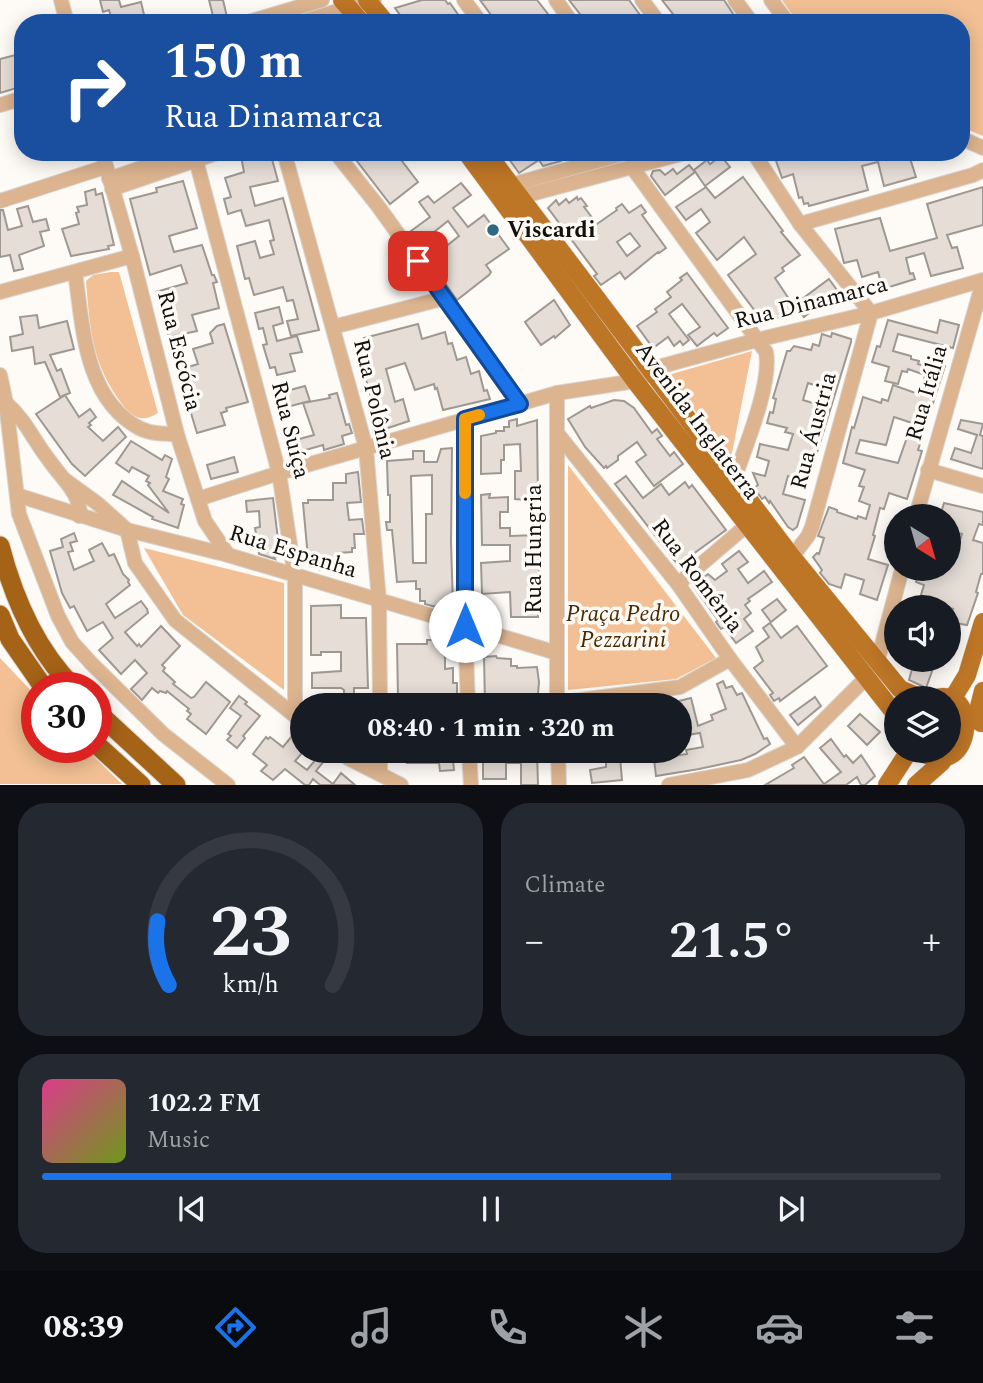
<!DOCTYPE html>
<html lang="en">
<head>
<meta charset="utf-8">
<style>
	:root { --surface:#171b24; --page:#242831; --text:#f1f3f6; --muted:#9ea1a6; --line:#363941; --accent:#1a73e8 }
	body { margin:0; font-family:Spectral,serif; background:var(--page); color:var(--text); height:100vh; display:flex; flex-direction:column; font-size:26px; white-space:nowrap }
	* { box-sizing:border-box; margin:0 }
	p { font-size:23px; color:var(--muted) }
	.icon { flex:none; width:38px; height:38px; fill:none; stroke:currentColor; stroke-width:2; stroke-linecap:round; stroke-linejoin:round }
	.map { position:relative; height:785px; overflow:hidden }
	.details { display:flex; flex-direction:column; gap:18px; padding:18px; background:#0d0f14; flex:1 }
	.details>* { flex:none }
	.guide { position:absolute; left:14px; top:14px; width:956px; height:147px; border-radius:28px; box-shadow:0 4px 18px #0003; background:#1a4fa0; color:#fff; overflow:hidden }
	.needle { width:46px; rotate:143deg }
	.controls { position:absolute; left:884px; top:504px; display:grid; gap:14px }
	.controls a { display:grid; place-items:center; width:77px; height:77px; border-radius:50%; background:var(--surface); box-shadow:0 4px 18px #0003; font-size:35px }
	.speed { position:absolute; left:21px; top:672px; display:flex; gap:14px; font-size:35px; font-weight:700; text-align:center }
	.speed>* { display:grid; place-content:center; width:91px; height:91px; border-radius:50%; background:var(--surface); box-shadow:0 4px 18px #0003; line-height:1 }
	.speed .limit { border:10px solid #d22; background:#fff; color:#111 }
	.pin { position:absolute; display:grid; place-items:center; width:60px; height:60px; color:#fff; margin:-30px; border-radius:14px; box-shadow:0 4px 10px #0006 }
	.me { position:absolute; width:77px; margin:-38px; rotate:0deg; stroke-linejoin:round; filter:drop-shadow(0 0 5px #0008) }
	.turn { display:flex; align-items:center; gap:24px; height:147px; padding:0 35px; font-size:32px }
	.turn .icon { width:91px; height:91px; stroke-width:2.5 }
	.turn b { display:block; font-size:49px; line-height:60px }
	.big { font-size:52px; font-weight:700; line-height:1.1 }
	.details .tile { flex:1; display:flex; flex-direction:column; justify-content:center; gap:10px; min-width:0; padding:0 24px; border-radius:28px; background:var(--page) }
	.details .dial { align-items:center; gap:0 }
	.dial svg { height:182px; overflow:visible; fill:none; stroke:var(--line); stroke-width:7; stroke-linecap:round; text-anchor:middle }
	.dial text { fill:var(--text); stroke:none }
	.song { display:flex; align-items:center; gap:21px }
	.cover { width:84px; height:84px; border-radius:10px; background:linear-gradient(135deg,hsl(330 70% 55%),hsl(80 70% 35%)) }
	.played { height:7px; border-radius:4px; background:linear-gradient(90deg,var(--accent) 70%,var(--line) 70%) }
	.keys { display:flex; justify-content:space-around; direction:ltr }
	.heat { display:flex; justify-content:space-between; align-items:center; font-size:38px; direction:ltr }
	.details .tiles { flex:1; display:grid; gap:18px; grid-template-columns:1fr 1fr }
	.tile:last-child { grid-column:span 2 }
	.trip { position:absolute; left:290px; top:693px; width:402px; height:70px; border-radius:35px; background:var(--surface); box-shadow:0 4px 18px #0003; font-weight:700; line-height:70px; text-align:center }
	.tab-bar { display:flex; height:112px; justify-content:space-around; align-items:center; background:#090b0e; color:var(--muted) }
	.tab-bar .icon { width:49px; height:49px }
	.tab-bar .active { color:var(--accent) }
	.tab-bar b { font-size:32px; color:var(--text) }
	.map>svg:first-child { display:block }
	.green { fill:#f2c094 }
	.building { fill:#e5ddd6; stroke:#9f9892; stroke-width:2; fill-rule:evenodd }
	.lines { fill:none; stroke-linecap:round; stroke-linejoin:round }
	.minor-casing { stroke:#d8d5d1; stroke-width:16 }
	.major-casing { stroke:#d8d5d1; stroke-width:19 }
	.highway-casing { stroke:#d8d5d1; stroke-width:21 }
	.minor { stroke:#dcb490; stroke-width:14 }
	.major { stroke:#bd7526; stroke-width:18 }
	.highway { stroke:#a56317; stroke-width:19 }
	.route-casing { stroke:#114b97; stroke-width:18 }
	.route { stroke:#1a73e8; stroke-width:12 }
	.slow { stroke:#f59e0b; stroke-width:12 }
	.poi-dot { fill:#2d6980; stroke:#fefaf6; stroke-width:2.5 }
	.labels { text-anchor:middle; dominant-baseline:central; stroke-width:7; stroke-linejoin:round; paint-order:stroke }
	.poi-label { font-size:23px; font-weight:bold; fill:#13110f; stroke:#fefaf6; text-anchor:start }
	.street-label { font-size:23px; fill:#13110f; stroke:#fefaf6 }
	.park-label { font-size:23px; font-style:italic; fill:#4a2800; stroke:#fefaf6 }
</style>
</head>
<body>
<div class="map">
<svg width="983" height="785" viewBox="0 0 983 785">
	<rect width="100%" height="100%" fill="#fefaf6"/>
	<g class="green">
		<polygon points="782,0 983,0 983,136 961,127 961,23 798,23"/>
		<path d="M111,272h8l39,141c-16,10 -25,5 -36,-9 -30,-40 -32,-74 -36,-123l7,-6z"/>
		<polygon points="752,351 731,458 668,375"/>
		<polygon points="568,465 716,658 676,679 568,690"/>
		<polygon points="144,548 284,583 284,690 183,615"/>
		<polygon points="0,658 37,697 37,747 84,747 122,784 0,784"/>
	</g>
	<g class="building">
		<polygon points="100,0 119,0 121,7 141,2 146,23 129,23 128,18 112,20 109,10 103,12"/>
		<polygon points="209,0 223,0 227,17 214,20"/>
		<polygon points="422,0 445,0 448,4 450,3 464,23 406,23 395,8"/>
		<polygon points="480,0 537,0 555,23 497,23"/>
		<polygon points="569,0 629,0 646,23 637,23 634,20 630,23 587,23"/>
		<polygon points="662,0 724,0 739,23 680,23"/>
		<polygon points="23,53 23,86 0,93 0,59"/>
		<polygon points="255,152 270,152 278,181 250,187 255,206 283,198 319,330 291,336 287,321 298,319 293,300 287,301 283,287 254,295 249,278 245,279 237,246 255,241 260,258 274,254 270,241 274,240 269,220 246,226 241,210 228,214 224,199 231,197 225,178 244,172 241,156"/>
		<polygon points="350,152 395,152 418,182 390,204"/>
		<polygon points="504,152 572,152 561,161 543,166 539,160 519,173"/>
		<polygon points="773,152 804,152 806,160 831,152 841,152 843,160 872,152 908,152 916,177 884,186 878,162 862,166 868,190 809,206 808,203 804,204 802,197 799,198 793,174 782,178"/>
		<polygon points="721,156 730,167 705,186 694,170 707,160 710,164"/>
		<polygon points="689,165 695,172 665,195 651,176 653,171 660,170 665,175 673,169 677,174"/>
		<polygon points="743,177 783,231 781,232 800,255 782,268 784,271 775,278 795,308 774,320 768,313 761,319 728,275 756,254 744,237 717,260 696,233 710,222 701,209 686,220 676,207 706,187 715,198"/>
		<polygon points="183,181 197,228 169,236 174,252 202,245 212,275 214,275 217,282 213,283 219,308 192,315 197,331 169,337 165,323 173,321 169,305 160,307 156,292 187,283 181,265 150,275 130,199 157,192 156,188"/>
		<polygon points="461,183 471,195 453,208 468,227 484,215 509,249 486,265 491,272 489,275 457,300 429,260 459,236 448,221 420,243 411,231 430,217 419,202 428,196 434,203"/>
		<polygon points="983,187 983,225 947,235 952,248 957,247 963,268 931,276 924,253 906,258 910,274 913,273 915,279 883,289 878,272 862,277 857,260 844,263 835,229 880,218 890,251 937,238 927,204"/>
		<polygon points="95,189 96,195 102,193 114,245 108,246 109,249 71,256 62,229 79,224 76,213 79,212 77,207 87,205 85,192"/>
		<path d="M577,197l1,3 3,-2 6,8 -3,1 13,17 20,-14 -1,-2 6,-4 7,9 12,-8 5,7 -4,3 24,33 -7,5 -1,-1 -33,27 -5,-7 -19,13 -7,-9 3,-2 -49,-66 8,-8 3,5 7,-6 3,4zM630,233l10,13 -13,10 -10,-14z"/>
		<polygon points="28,206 33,222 46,219 49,230 40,232 44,246 19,255 23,269 14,271 10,255 0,257 0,210 3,210 8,230 22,226 17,209"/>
		<polygon points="687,273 728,328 717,336 714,333 697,346 688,335 700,327 682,304 669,314 689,340 683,345 680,341 674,346 668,337 653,348 637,326 657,312 655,309 671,297 667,292 682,280 680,278"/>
		<polygon points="829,279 837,290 804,317 794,305"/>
		<polygon points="554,300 570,325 555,338 554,336 541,345 525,322"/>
		<polygon points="279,307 283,323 273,326 277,341 297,336 302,352 290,354 295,371 277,375 275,367 270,368 263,345 267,344 263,328 259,329 255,313"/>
		<polygon points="37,315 39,328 67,321 74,349 50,355 57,371 61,369 70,393 60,397 45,362 35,364 33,347 12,351 10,337 23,334 20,317"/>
		<path d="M888,320l49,13 3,-13 19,5 -6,23 -55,-14 -5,17 18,5v3l8,2 -1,3 15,4 2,-5 10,3 -27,84 4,1 -15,48 -18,-6 -5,16 -4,-1 -7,27 2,1 -7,23 20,6 -11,35 -17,-6 4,-14 -19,-6 -4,14 -12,-4 -9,-11 2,-3 -9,-13 4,-4 2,1 5,-16 -6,-2 11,-29 8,3v2l20,7 1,-3 8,3 4,-14 -11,-4 5,-14 -5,-1 6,-16 -22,-7 9,-36 2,1 9,-31 18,6 1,-4 6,2 5,-16 28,10 4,-20 -17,-6 -1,3 -5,-1 -4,13 -13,-3 4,-14 -17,-5 5,-16 3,1zM894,417l18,6 -14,40 -42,-10 4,-13 26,5z"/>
		<polygon points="224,324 248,402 226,408 227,411 221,413 225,425 197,433 178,370 198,364 193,349 213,343 210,333 217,326"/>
		<polygon points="418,324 422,339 445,332 448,344 452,343 457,360 466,357 471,374 479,371 484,391 487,390 490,399 443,410 437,388 435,389 434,384 415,390 405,363 386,369 395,402 403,399 409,421 382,430 376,410 372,411 370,402 372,401 357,348 365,344 364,338"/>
		<path d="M832,333l19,6v3l-43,140 -20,-6 -5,18 22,6 -8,27 -4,3 -5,-3 -18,-26 -1,2 -4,-6 -3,2 -8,-11 4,-3 -5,-12 12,3 4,-15 -12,-4 3,-13 28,6 5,-16 -8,-2 2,-4 -20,-5 3,-11 3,1 3,-14 -3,-1 14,-47h3l4,-5 17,4 2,-6 6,2 3,-12 9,3zM808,383l15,5 -4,17 -16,-5z"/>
		<polygon points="305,386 310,401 283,408 279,393"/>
		<polygon points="337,393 346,425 349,424 352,433 342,436 344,444 324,450 323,445 295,453 292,441 314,435 303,403 330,398 329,395"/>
		<polygon points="65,395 79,417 90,409 96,417 89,423 91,425 88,427 103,441 118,427 126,437 85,476 72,464 36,414"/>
		<polygon points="614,400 624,401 634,408 652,433 657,429 662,436 657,439 670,456 674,452 683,464 654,486 636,462 646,455 637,442 618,456 618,460 607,468 606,466 604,468 585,447 568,419 590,406 591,408"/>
		<polygon points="517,419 517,426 537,420 538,501 515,499 515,471 521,471 520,444 504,445 504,460 501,460 501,473 481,474 481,436 496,433 496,431 504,431 504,427 509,427 509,421"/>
		<polygon points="961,420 983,424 980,435 983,436 983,469 951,459 955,448 971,453 977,435 958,429"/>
		<polygon points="131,441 162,460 165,455 172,459 166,477 169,479 163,491 183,499 181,504 184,505 178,528 152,519 153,517 113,495 122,481 169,513 148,485 150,483 146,481 149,476 132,467 129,472 116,463"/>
		<path d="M452,448l-1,95 2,64h-17l-11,-3v-3h-5v-12h-4v-8l-19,1 -5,-52h-5l-1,-8h4v-27h-2l-1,-34 26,-2v-8h11v11h13l4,-13zM432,475v39h-6v49h-13l-2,-87z"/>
		<polygon points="234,457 238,472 211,479 207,465"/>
		<polygon points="358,472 361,502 347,503 349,520 362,519 364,534 354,534 355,548 352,548 352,552 337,553 339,569 320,570 320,563 313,564 313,558 308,558 303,503 308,503 308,500 333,500 333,483 346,483 346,474"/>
		<polygon points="626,476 643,498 661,484 669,495 685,482 689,488 692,485 726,530 678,565 615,484"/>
		<polygon points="490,494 489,498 508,497 508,512 500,512 500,528 510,528 510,536 537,535 540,583 538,617 511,617 510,592 482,594 481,563 510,561 510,545 482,545 481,495"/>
		<polygon points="273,498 280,556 274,557 275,559 259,554 255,528 260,527 259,511 247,512 246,501"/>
		<polygon points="944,503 983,512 983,525 979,524 973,540 983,543 983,574 981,574 976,592 978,593 967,625 949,622 953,609 920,598 924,585 916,582 920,569 948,569 948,549 956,552 962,534 948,530 948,516 940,516"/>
		<polygon points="74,533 77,541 70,543 73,551 68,552 74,570 94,561 89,550 102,543 109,556 114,554 123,574 129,580 128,582 130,585 106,604 115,618 141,601 147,609 148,613 125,632 137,646 139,644 141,647 161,626 180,646 162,665 165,668 163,671 175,682 173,684 191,698 194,697 206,682 230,702 206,734 187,719 191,714 187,711 189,709 167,691 166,693 160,691 158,693 152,688 142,700 131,689 147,673 135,660 121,674 99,650 113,638 103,622 87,631 74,606 70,608 62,593 50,551 63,547 61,539"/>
		<polygon points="739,551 748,562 738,569 748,583 764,571 772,582 748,599 750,601 745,605 751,613 744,619 753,631 736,643 724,627 721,629 716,622 718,620 693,586 708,574 715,580 727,571 722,564"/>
		<polygon points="777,599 786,610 771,622 762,610"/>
		<polygon points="341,605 341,618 366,618 368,688 354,688 354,700 344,700 344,690 341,688 312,688 312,673 341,671 341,652 321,652 321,655 311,655 311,606"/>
		<polygon points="770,623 781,638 797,626 827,666 780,701 779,698 774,701 770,695 773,693 754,668 763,661 756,647 769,637 763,628"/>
		<polygon points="427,640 435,640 435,643 441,643 441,645 452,645 452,652 445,653 445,669 453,668 453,683 457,683 457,696 452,696 452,705 414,705 414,702 401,702 401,698 398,698 397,644 427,644"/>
		<polygon points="496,656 497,658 511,659 511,666 517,666 517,668 537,667 539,682 537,705 485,705 484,657"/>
		<polygon points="925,660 935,663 926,688 909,680 914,662 924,665"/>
		<polygon points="723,681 726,688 732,686 737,695 742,693 764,739 767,738 770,744 755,754 741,760 699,769 656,776 654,759 687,754 686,750 703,747 700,733 681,736 685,732 685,725 679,701 691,698 698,726 713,720 711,715 726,709 717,684"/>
		<polygon points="239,696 247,702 245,704 260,716 243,736 245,738 237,748 227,740 231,736 228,734 241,716 230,708"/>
		<polygon points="815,697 821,706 798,725 790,715"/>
		<polygon points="860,714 880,732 867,745 848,726"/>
		<polygon points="292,736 303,745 299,750 302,753 295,761 307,770 322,752 328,756 316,771 333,784 341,773 355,785 320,785 313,779 309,785 305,785 285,769 273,780 261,771 267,765 253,754 266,737 268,739 270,737 283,747"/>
		<polygon points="831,739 844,757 846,755 853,763 861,755 875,776 865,785 861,785 857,777 846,785 765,785 794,768 792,765 804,757 824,784 841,772 820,748"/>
		<polygon points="408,751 452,751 454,770 440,771 439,763 407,763"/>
		<polygon points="483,751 537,751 538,785 521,785 521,763 506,763 506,779 483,779"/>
		<polygon points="620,757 622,780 592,783 590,770 606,767 606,758"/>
	</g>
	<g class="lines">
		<defs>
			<g id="minor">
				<polyline points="61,0 67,23"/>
				<polyline points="464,0 481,23"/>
				<polyline points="556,0 572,23"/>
				<polyline points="642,0 659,23"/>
				<polyline points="735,0 752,23"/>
				<polyline points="771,0 788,23"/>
				<polyline points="245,23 322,0"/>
				<polyline points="298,23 374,0"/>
				<polyline points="0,105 23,98"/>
				<polyline points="961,138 983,148"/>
				<polyline points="102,152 132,256 177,434 205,521 228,555"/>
				<polyline points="284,152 366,448 379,601 380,705"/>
				<polyline points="335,152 378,206 520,404"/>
				<polyline points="753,152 800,224 871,313 812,527 808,536 792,557"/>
				<polyline points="196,160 279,473 295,577 295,716"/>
				<path d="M632,167l134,185c6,32 -21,95 -32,128"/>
				<polyline points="109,179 187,152"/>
				<polyline points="112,189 220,152"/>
				<polyline points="504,190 511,185 629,152"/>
				<polyline points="0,201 105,167"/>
				<polyline points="515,202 520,197 688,152"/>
				<polyline points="800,224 973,175 983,170"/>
				<path d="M75,272c8,54 9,126 64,156 12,6 25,6 38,6"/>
				<polyline points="0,292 132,256"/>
				<polyline points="333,327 445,298"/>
				<polyline points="642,369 651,369 757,340 871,313 983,280"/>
				<polyline points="0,375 6,403 19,514 58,616 72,642 91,663 163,734 228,785"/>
				<path d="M6,403c19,16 28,38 43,57 8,12 19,22 26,35 3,7 6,13 4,21"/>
				<polyline points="465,419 465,626 468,705"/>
				<polyline points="557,433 678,584 730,659 797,747"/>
				<polyline points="928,470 983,486"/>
				<polyline points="65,480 98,504 127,530 135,563 175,620 299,719"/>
				<polyline points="17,495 127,530 228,555 557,653"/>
				<polyline points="198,499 279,473 557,393 642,380"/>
				<polyline points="916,516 983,282"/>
				<polyline points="678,584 746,526 756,524"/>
				<polyline points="877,663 902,569"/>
				<polyline points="557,703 680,687 730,659"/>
				<polyline points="557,705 557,393"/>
				<polyline points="339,751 348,758 401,785"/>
				<polyline points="380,751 380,774"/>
				<polyline points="469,751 471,785"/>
				<polyline points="558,751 559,785"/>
				<polyline points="669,785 748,770 797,747 866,678"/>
			</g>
			<g id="major">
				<polyline points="342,0 362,23"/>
				<polyline points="367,0 386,23"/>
				<polyline points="466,152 635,381 896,715"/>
				<polyline points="486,152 792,557 900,689 921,698"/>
				<polyline points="953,698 967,675 983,622"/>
				<polyline points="981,723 976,719 983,691"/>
				<path d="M920,751c50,34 63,-64 17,-53"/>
				<polyline points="887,785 909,751"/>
				<polyline points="916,785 942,762"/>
			</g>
			<g id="highway">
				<path d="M0,546c13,50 36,104 74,142"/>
				<polyline points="0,615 10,639 44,688"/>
				<polyline points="96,711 176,785"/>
				<polyline points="96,744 141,785"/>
			</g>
		</defs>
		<use href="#minor" class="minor-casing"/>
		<use href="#major" class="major-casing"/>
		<use href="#highway" class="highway-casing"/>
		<use href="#minor" class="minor"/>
		<use href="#major" class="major"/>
		<use href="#highway" class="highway"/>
	</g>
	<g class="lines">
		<defs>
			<polyline id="route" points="418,261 520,404 465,419 465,626"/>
		</defs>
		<use href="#route" class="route-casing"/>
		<use href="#route" class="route"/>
		<polyline class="slow" points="465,493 465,419 479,415"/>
	</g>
	<circle class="poi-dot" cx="493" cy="230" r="7"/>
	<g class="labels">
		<g class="poi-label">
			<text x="507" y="230">Viscardi</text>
		</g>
		<g class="street-label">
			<text transform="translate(811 303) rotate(-14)">Rua Dinamarca</text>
			<text transform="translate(179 351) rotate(76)">Rua Escócia</text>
			<text transform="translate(927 393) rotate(-74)">Rua Itália</text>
			<text transform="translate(374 399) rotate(77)">Rua Polônia</text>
			<text transform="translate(697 421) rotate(53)">Avenida Inglaterra</text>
			<text transform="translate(290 430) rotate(76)">Rua Suíça</text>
			<text transform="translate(814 431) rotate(-75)">Rua Áustria</text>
			<text transform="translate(534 549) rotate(-90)">Rua Hungria</text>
			<text transform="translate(293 552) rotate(17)">Rua Espanha</text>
			<text transform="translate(697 576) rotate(53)">Rua Romênia</text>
		</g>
		<g class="park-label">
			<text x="623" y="614">Praça Pedro<tspan x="623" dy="26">Pezzarini</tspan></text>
		</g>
	</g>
</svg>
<div class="controls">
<a><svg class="needle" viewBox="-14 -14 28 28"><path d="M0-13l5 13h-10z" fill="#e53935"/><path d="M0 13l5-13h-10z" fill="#9ea1a6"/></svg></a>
<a><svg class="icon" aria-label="sound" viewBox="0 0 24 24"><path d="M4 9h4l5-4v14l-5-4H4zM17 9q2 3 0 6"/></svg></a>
<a><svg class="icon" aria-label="layers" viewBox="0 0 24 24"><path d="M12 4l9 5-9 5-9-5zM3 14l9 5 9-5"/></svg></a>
</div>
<div class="speed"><div class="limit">30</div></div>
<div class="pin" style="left:418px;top:261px;background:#d93025"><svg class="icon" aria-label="arrive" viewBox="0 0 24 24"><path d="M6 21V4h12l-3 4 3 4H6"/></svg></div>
<svg class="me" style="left:465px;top:626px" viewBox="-20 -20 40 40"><circle r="19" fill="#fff"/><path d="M0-13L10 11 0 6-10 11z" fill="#1a73e8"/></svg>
<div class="trip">08:40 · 1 min · 320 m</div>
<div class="guide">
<div class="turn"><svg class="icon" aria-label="right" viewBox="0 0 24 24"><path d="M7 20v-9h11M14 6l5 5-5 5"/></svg><div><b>150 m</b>Rua Dinamarca</div></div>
</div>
</div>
<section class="details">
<div class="tiles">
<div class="tile dial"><svg viewBox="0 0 100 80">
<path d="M14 69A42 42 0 1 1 86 69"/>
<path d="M14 69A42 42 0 0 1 9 41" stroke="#1a73e8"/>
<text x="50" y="56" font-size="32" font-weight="700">23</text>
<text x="50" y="72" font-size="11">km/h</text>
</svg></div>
<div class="tile"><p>Climate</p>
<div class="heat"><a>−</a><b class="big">21.5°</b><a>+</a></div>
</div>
<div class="tile">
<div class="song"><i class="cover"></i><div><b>102.2 FM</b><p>Music</p></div></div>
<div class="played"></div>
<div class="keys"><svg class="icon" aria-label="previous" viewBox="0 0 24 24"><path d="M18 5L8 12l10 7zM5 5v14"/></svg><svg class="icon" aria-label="pause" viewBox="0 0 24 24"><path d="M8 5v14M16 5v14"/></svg><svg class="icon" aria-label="next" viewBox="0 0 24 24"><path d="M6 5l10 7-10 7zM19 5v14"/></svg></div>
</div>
</div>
</section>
<nav class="tab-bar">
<b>08:39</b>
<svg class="icon active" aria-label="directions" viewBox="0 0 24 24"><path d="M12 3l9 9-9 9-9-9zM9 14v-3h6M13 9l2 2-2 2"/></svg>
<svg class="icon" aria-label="music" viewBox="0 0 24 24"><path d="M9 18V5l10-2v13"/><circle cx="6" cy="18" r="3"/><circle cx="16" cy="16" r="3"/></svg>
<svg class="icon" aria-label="phone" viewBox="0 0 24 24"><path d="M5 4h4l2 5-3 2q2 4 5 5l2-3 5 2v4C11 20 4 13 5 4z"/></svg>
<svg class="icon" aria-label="climate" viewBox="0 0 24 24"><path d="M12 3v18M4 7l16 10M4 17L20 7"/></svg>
<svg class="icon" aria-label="car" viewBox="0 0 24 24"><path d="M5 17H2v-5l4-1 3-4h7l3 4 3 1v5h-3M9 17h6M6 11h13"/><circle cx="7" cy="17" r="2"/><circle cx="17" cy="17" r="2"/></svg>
<svg class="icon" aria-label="filters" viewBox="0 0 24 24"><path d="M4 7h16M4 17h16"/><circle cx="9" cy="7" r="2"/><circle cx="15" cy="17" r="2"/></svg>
</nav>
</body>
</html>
